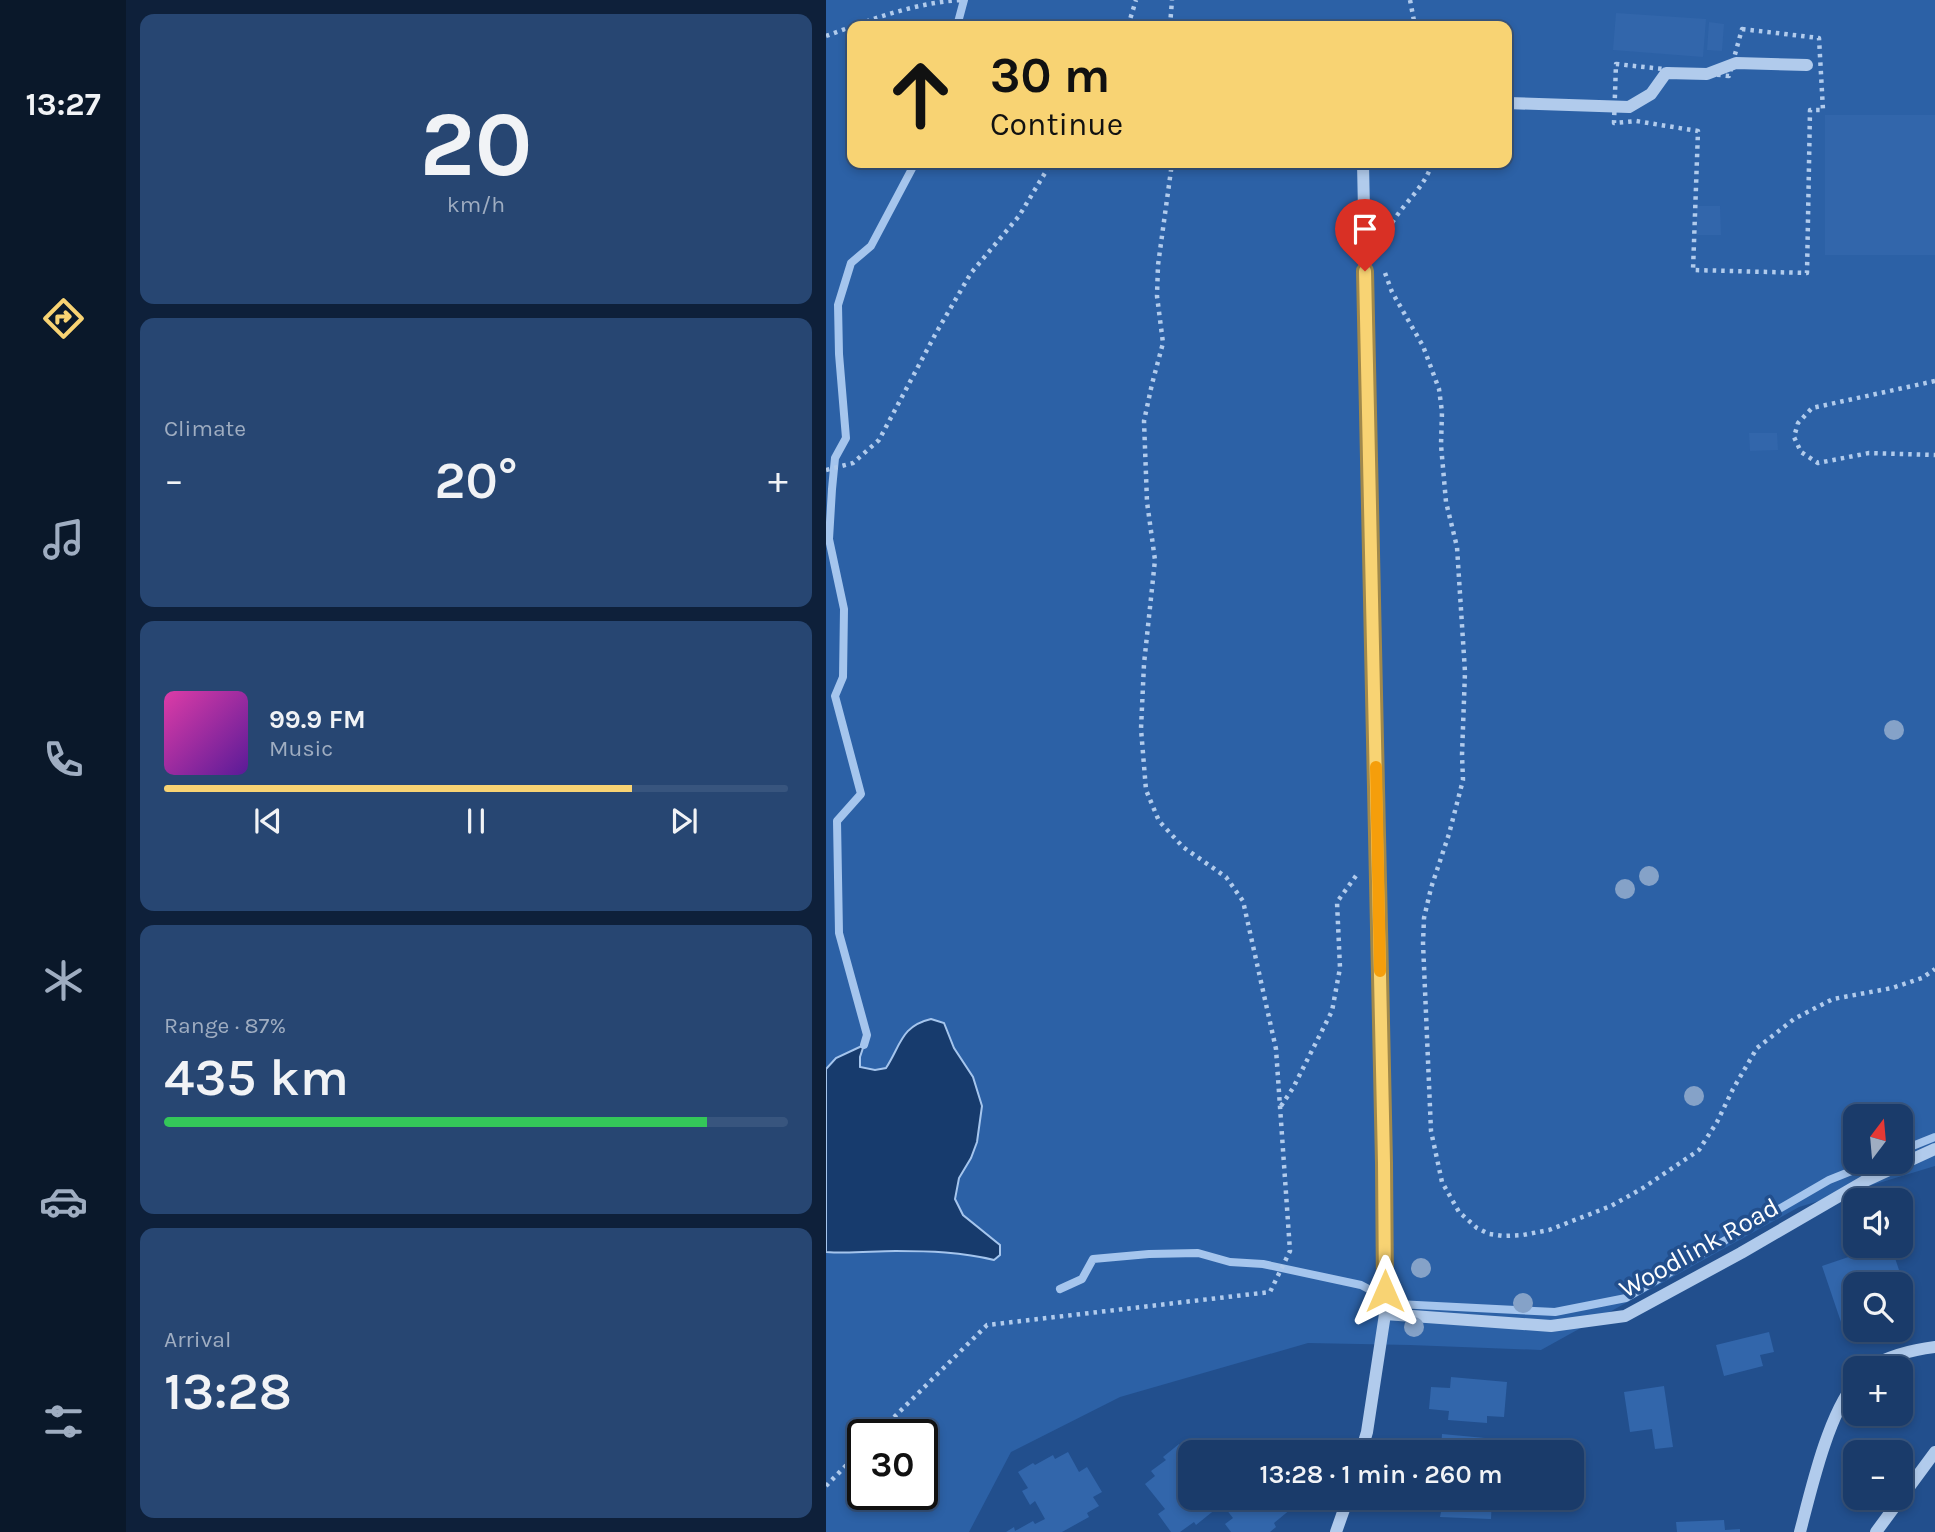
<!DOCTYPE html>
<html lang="en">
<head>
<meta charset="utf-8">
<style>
	:root { --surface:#1a3b6a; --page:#274672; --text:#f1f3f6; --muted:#9fadc1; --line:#38557e; --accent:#f8d373 }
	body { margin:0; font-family:Karla,sans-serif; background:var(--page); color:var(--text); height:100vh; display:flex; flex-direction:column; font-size:26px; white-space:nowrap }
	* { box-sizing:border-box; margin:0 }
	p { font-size:23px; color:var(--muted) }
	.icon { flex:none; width:38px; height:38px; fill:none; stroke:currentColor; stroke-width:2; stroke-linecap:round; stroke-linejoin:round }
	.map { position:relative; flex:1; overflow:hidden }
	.details { display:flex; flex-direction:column; gap:14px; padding:14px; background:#0e203a; width:700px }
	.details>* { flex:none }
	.top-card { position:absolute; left:21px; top:21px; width:665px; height:147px; border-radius:14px; box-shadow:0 4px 10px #0003,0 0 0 2px var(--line); background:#f8d373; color:#111; overflow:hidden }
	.needle { width:46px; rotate:16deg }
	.fabs { position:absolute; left:1017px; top:1104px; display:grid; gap:14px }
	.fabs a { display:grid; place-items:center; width:70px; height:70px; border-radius:14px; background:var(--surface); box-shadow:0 4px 10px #0003,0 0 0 2px var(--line); font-size:35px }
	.speed { position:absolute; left:21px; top:1419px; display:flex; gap:14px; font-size:35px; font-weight:700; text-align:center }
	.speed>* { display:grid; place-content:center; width:91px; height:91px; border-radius:50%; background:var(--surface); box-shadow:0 4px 10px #0003,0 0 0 2px var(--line); line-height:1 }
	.speed .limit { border:4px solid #111; border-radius:10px; background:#fff; color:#111 }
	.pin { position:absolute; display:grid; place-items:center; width:60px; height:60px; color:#fff; margin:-72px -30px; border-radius:50% 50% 50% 0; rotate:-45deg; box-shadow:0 0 7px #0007 }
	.pin .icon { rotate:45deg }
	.me { position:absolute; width:77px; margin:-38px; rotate:0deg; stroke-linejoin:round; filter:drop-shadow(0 0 5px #0008) }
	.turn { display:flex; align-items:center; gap:24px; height:147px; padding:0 28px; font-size:32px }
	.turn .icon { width:91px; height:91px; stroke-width:2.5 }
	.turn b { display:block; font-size:49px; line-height:60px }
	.big { font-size:52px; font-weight:600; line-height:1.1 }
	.details .widget { flex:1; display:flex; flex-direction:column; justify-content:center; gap:10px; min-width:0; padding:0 24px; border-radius:14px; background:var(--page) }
	.details .dial { align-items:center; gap:0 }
	.dial b { font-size:91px; line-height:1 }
	.song { display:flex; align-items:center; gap:21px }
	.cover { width:84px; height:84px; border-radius:10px; background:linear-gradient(135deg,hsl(320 70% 55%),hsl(270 70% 35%)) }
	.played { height:7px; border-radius:4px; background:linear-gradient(90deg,var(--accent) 75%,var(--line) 75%) }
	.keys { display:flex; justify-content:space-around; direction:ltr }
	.heat { display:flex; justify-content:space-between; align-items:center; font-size:38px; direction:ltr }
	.charge { height:10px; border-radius:5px; background:linear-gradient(90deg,#34c759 87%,var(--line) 0) }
	.trip { position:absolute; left:352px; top:1440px; width:406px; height:70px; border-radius:14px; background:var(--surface); box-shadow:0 4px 10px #0003,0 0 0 2px var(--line); font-weight:600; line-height:70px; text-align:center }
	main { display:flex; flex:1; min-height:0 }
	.tab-bar { display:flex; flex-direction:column; width:126px; justify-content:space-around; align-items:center; background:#0a182a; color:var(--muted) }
	.tab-bar .icon { width:49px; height:49px }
	.tab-bar .on { color:var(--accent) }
	.tab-bar b { font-size:32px; color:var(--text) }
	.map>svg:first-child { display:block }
	.green { fill:#2c61a6; fill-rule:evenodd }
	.water { fill:#173b6d; stroke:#a5c5ed; stroke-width:2 }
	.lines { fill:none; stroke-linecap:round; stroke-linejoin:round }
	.stream { stroke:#a5c5ed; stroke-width:8 }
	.building { fill:#3266ab }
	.path { stroke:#b1cbec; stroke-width:4.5; stroke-dasharray:3.5 5; stroke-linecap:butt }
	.minor { stroke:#b1cbec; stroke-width:12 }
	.tree { fill:#85a2c8 }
	.route-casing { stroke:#a1894b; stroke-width:18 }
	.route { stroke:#f8d373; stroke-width:12 }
	.slow { stroke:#f59e0b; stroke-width:12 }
	.labels { text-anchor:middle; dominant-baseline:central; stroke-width:7; stroke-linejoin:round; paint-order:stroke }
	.street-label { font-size:26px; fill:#fff; stroke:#224f8d }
</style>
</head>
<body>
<main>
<nav class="tab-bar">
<b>13:27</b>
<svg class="icon on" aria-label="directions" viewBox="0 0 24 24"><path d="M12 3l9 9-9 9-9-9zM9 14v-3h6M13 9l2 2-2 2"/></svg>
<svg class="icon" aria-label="music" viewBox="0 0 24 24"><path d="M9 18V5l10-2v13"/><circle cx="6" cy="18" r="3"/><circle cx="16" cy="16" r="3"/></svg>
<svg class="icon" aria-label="phone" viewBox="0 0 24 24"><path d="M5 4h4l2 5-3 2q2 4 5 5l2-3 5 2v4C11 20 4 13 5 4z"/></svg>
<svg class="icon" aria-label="climate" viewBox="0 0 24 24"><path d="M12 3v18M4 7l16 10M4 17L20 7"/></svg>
<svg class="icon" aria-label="car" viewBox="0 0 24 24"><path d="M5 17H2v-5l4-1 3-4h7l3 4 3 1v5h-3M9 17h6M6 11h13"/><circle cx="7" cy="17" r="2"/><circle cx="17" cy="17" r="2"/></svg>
<svg class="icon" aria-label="filters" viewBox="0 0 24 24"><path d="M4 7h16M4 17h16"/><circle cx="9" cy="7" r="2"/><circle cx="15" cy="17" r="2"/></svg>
</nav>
<section class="details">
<div class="widget dial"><b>20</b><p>km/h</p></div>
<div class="widget"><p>Climate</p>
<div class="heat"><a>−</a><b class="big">20°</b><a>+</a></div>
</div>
<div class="widget">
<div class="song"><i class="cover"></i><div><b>99.9 FM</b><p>Music</p></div></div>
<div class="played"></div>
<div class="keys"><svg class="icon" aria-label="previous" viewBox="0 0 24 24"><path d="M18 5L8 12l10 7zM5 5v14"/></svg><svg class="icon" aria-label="pause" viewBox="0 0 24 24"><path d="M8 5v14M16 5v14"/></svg><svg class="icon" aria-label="next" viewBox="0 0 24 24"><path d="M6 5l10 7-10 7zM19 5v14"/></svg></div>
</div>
<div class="widget"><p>Range · 87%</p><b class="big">435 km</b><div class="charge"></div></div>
<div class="widget"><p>Arrival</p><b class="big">13:28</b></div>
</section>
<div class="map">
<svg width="1109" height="1532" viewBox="0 0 1109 1532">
	<rect width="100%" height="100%" fill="#224f8d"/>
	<path class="green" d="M0,0h1109v1166l-136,41 -258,143 -131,-5 -102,-2 -188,54 -109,55 -42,80h-143zM26,26h655v137h-655zM1029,1116h45v46h-45zM37,1435h59v59h-59z"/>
	<path class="water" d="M105,1019l13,4 10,25 19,29 9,29 -5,36 -6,16 -12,20 -4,21 8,16 37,30v10l-6,5c-32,-8 -65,-9 -98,-9 -23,0 -46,3 -70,1v-183l10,-11 28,-13 -4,12v10l15,3 11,-2c15,-23 15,-42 45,-49z"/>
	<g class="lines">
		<g class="stream">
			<polyline points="131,26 138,0"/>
			<polyline points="38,1045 41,1035 13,933 11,821 35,794 9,696 17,677 18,609 3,539 6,489 9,458 20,438 13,354 12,305 25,263 45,246 89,163"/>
			<polyline points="1074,1151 1109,1137"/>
			<polyline points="234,1289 256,1279 267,1259 323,1254 372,1253 404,1262 437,1264 535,1285 571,1304 729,1312 800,1298 1003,1180 1048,1162"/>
		</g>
	</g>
	<g class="building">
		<polygon points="790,13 880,19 877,57 787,50"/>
		<polygon points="883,22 898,24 896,51 881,50"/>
		<rect x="999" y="115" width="110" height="140"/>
		<polygon points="870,206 894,206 895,235 871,235"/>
		<polygon points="923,433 951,433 952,450 924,451"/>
		<polygon points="1055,1246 1065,1246 1083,1300 1074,1303 1074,1284 1029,1284 1029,1318 1015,1322 996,1266"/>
		<polygon points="943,1332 948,1352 934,1355 937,1366 898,1376 890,1345"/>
		<polygon points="625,1377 681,1382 678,1417 661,1416 661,1423 622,1420 623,1411 603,1409 605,1387 624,1388"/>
		<polygon points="838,1386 847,1447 829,1449 826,1429 804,1432 798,1392"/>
		<polygon points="616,1434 670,1439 668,1452 615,1452"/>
		<polygon points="353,1444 364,1458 364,1498 457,1498 465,1509 448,1523 450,1527 444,1532 405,1532 399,1524 407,1518 396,1504 370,1525 368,1522 354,1532 345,1532 332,1514 339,1509 319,1484 329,1476 325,1471 340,1460 337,1457"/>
		<polygon points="242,1452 253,1472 261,1467 276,1492 267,1497 273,1506 261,1513 263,1517 236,1532 180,1532 188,1527 189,1531 207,1521 209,1524 219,1519 209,1501 204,1505 196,1491 202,1488 192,1472 207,1463 209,1465 227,1455 229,1459"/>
		<polygon points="600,1498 666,1498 665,1519 614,1517 615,1512 600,1511"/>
		<polygon points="898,1520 899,1530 914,1529 914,1532 851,1532 850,1522"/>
	</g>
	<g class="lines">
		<g class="path">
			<polyline points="584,0 589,26"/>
			<polyline points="302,26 310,0"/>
			<polyline points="344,26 346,0"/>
			<polygon points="916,29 993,38 997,110 984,110 981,273 867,270 872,131 810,121 788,123 790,64 903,76"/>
			<path d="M0,36c44,-16 90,-34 137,-36"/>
			<path d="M559,238c9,-29 39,-46 47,-75"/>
			<polyline points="559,273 566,292 597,346 613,389 616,412 615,445 620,502 631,547 639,672 636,755 637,780 623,834 605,888 598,918 597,943 605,1131 616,1182 633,1212 651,1228 663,1234 677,1236 697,1235 723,1230 785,1206 817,1188 873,1150 891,1122 907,1089 931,1048 968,1019 1007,999 1066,988 1096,978 1109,969"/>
			<polyline points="1109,381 986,408 972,423 968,437 975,452 992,463 1043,453 1109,455"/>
			<polyline points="0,470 27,463 53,440 110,333 145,273 193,216 225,163"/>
			<polyline points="455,1106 467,1088 506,1011 514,968 511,902 532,873"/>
			<polyline points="50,1435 161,1325 444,1292 464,1251 450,1049 417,901 400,877 357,847 333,821 320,790 315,729 318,664 329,560 321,502 318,421 326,384 337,343 331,296 332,265 346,163"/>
			<polyline points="0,1486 37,1448"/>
		</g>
		<g class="minor">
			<polyline points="681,103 803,107 825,94 840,73 881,74 910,63 981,65"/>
			<polyline points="559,1314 725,1326 799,1316 915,1253 1039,1181 1109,1149"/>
			<path d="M1042,1368c21,-12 42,-18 67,-21"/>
			<polyline points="535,1452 541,1432 559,1314 558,1163 537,163"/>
			<polyline points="510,1532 522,1498"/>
			<path d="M974,1532c11,-42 28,-117 55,-149"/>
			<polyline points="1050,1532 1109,1452"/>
		</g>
	</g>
	<g class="tree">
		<circle cx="1068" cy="730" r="10"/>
		<circle cx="823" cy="876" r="10"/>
		<circle cx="799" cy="889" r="10"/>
		<circle cx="868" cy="1096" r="10"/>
		<circle cx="595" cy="1268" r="10"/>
		<circle cx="697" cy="1303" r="10"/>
		<circle cx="588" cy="1327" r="10"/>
	</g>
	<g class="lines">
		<defs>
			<polyline id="route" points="539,271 558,1163 559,1291"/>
		</defs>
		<use href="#route" class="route-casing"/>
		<use href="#route" class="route"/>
		<polyline class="slow" points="550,767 554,971"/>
	</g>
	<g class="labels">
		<g class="street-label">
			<text transform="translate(873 1248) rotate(-29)">Woodlink Road</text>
		</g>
	</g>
</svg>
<div class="fabs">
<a><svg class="needle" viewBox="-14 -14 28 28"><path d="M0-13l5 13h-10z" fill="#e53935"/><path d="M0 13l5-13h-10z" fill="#9fadc1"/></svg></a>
<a><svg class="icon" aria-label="sound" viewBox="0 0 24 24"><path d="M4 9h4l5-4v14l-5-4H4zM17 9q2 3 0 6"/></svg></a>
<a><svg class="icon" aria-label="search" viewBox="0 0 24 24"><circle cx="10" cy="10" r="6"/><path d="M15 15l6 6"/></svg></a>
<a>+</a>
<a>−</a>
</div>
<div class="speed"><div class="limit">30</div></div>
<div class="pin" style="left:539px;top:271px;background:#d93025"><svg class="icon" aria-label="arrive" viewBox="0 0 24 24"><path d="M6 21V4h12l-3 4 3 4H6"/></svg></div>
<svg class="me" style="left:559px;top:1291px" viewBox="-20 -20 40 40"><path d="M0-17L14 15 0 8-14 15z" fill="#f8d373" stroke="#fff" stroke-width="4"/></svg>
<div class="trip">13:28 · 1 min · 260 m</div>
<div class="top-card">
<div class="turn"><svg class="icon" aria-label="ahead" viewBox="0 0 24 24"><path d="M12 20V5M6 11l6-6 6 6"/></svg><div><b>30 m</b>Continue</div></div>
</div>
</div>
</main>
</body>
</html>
